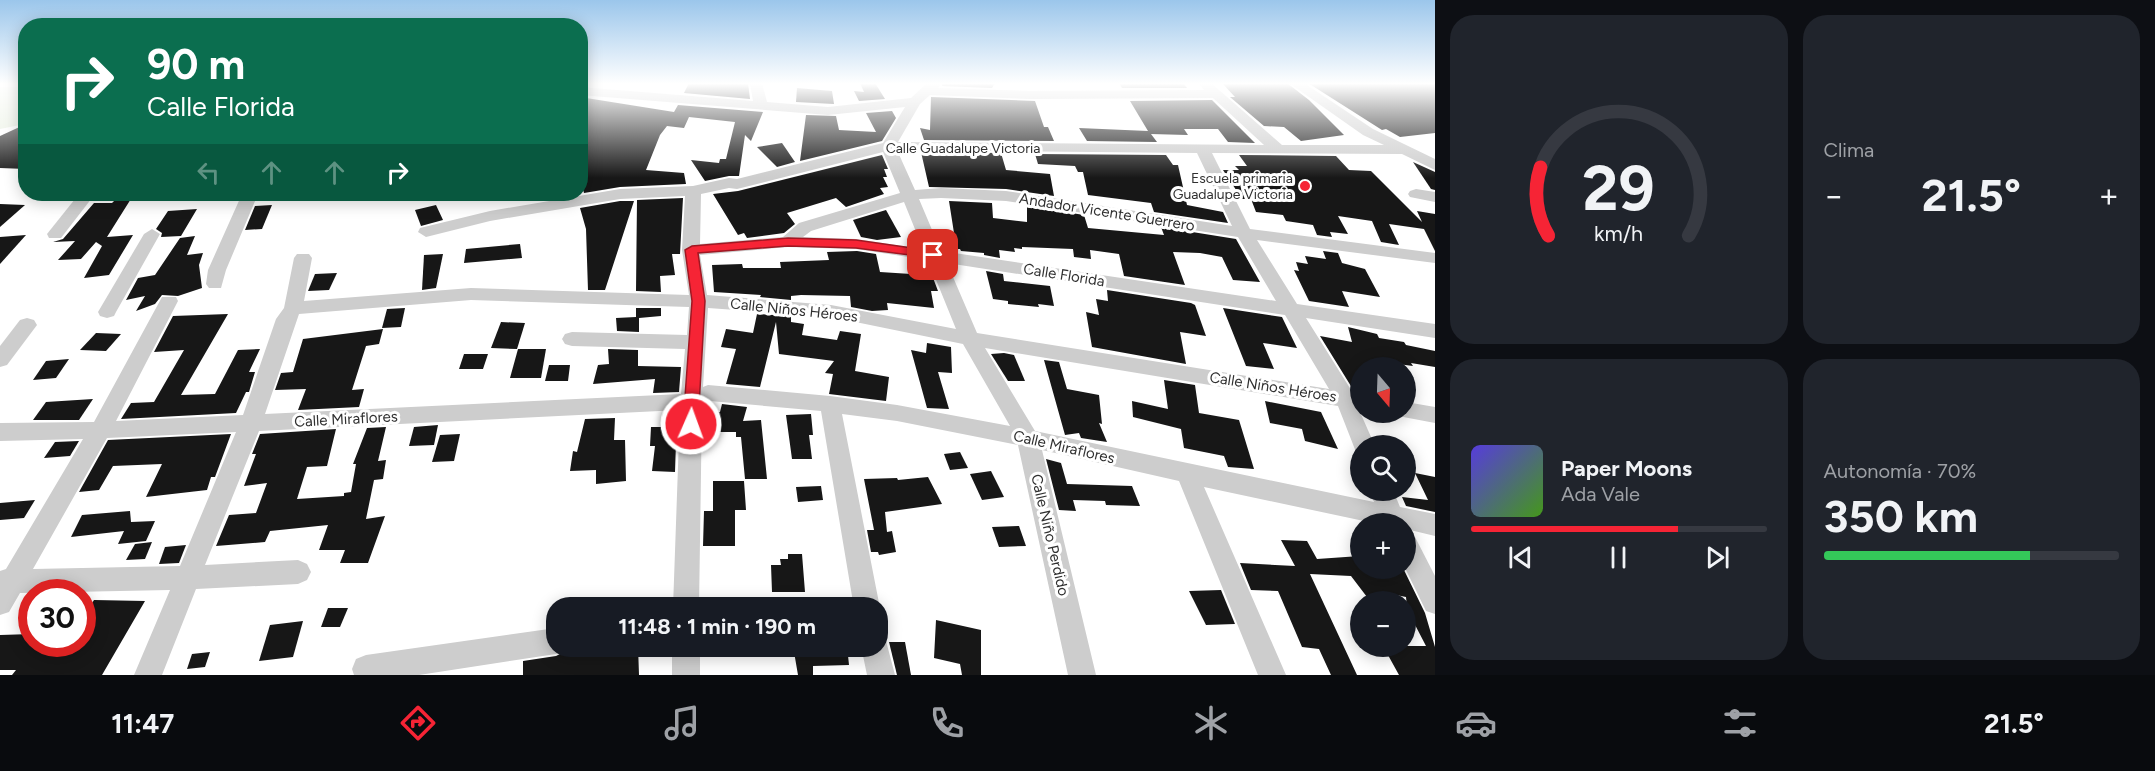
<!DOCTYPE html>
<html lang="es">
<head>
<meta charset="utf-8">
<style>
	:root { --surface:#171b24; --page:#20242c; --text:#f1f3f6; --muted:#9ea1a6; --line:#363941; --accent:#f62435 }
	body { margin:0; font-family:Figtree,sans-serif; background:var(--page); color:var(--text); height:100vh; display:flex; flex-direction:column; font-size:22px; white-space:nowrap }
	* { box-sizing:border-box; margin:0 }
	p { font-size:20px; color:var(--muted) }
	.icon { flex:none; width:33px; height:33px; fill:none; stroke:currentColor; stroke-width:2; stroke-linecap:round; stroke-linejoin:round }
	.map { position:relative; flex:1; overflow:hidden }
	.side { display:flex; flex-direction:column; gap:15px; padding:15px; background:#0d0f14; width:720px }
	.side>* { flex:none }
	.banner { position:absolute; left:18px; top:18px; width:570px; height:183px; border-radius:24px; box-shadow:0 3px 15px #0003; background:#0b6e4f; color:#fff; overflow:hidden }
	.needle { width:39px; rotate:161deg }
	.controls { position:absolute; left:1350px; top:357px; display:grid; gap:12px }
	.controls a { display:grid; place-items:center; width:66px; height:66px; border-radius:50%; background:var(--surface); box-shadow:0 3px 15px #0003; font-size:30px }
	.speed { position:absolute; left:18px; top:579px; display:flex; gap:12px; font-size:30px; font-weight:700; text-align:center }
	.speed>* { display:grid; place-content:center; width:78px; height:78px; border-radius:50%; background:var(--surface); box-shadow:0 3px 15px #0003; line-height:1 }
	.speed .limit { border:9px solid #d22; background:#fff; color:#111 }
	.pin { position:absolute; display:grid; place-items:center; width:51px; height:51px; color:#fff; margin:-26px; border-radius:12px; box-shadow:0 3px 9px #0006 }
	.me { position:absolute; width:66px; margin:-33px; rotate:2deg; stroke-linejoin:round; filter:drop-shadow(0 0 4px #0008) }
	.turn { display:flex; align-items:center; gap:21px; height:126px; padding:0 30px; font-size:27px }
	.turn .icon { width:78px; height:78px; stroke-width:2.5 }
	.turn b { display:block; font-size:42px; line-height:51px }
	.lanes { display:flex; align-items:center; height:57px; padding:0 30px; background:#0003; justify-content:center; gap:30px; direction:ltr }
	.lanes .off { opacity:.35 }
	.big { font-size:45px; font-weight:700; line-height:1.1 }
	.side .tile { flex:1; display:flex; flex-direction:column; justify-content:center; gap:9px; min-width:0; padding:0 21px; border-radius:24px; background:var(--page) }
	.side .dial { align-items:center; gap:0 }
	.dial svg { height:156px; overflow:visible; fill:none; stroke:var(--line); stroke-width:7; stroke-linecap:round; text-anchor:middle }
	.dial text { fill:var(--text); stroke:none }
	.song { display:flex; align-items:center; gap:18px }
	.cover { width:72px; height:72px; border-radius:9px; background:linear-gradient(135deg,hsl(250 70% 55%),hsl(100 70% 35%)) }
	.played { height:6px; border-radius:3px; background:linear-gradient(90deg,var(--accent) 70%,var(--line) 70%) }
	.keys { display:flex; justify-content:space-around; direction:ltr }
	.heat { display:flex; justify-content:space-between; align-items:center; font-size:33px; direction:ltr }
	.charge { height:9px; border-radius:4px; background:linear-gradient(90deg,#34c759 70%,var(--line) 0) }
	.side .tiles { flex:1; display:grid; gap:15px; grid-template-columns:repeat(2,1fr) }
	.trip { position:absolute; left:546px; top:597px; width:342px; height:60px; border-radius:24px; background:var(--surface); box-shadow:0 3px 15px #0003; font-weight:700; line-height:60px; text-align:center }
	.menu { display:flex; height:96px; justify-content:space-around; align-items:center; background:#090b0e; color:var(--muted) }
	.menu .icon { width:42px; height:42px }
	.menu .on { color:var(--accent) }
	.menu b { font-size:27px; color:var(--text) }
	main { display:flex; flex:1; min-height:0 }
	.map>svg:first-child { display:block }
	.green { fill:#e6eedd }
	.building { fill:#171717 }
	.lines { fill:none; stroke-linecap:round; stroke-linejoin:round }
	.minor { fill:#cdcdcd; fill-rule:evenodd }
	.route { fill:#f62435; stroke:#a01722; stroke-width:1.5 }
	.poi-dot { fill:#f62435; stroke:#fff; stroke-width:2 }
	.labels { text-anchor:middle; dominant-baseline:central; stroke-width:6; stroke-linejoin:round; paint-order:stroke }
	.far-street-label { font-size:14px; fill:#303030; stroke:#fff }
	.far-poi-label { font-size:14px; fill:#303030; stroke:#fff; text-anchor:end }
	.street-label { font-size:15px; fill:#303030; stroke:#fff }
</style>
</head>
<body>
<main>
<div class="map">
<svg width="1435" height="675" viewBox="0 0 1435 675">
	<rect width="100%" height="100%" fill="#fff"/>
	<polygon class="green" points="0,87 25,87 25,124 0,129"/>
	<g class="building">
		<polygon points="689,83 748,83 750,99 684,93"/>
		<polygon points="860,83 875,83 885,99 859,101 854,91 864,92"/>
		<polygon points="943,83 995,83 992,88 942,86"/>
		<polygon points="1119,83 1183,83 1187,88 1122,88"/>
		<polygon points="1222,83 1287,83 1309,100 1344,135 1301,141 1284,127 1264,126 1230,97 1235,97"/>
		<polygon points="1308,83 1435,83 1435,133 1400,137 1386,129 1382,130"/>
		<polygon points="797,88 832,91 834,104 796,102"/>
		<polygon points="580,97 674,112 678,105 763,112 751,141 745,135 739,176 729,176 705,181 691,160 719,163 720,159 726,159 735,122 689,117 684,128 667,126 660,135 646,170 684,173 686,184 620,187 584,193 580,179"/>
		<polygon points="931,97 1035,101 1044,127 1048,127 1054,141 924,140 920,128 930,130"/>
		<polygon points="1212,100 1255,143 1228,142 1218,129 1184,129 1188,135 1151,134 1157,142 1087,141 1079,128 1148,131 1130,101"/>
		<polygon points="892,111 896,118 882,141 800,161 806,115 836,116 839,130 876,132 866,113"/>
		<polygon points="26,124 26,169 0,168 0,136"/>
		<polygon points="782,143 795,162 777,167 757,147"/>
		<polygon points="921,152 1001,153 1006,170 1050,174 1054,196 1006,189 929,187"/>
		<polygon points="1035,154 1166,155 1173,165 1178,165 1187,205 1223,212 1228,223 1154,212 1151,203 1088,195 1083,172 1078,172 1075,166 1038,164"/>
		<polygon points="882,155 888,169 884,169 887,177 883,177 888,187 880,188 884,194 846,207 836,198 787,213 795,224 784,233 747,238 744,233 738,235 713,194 738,191"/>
		<polygon points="1239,155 1336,156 1349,170 1371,171 1422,222 1417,211 1435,214 1435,251 1424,229 1389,224 1399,245 1381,242 1372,221 1338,216 1348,234 1330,232 1332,237 1317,235 1313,225 1286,221 1283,215 1256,212 1251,199 1242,199 1223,170 1239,170 1235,166 1247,166"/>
		<polygon points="1413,162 1435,172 1435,190 1431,189"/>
		<polygon points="121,194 134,194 107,237 133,235 109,275 84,278 102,246 96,242 81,259 58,260 75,241 53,242 63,239 94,203 112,203"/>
		<polygon points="683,198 680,254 672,254 675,275 660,276 661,292 636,291 637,200"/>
		<polygon points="620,201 634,201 605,290 588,290 586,229 580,208"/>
		<polygon points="949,201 992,203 993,218 1027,222 1027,206 1084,215 1088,228 1164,235 1161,227 1236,239 1260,282 1233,280 1222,257 1200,253 1173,252 1185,285 1124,276 1119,254 1090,250 1091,259 1074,257 1073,249 1022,247 1022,249 1014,248 1015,252 999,250 1000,258 984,255 984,253 961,251 960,249 943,249 936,233 954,233"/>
		<polygon points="0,204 25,205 0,227"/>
		<polygon points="272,205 262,229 245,230 255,206"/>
		<polygon points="436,205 443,220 421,226 415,210"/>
		<polygon points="197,209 181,236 161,237 162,233 156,229 168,211"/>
		<polygon points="886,210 901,237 877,240 861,237 853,220"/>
		<polygon points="26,235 0,264 0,237"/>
		<polygon points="195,236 187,255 203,253 199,265 202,288 178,296 162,295 155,304 136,311 145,296 126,300 138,278 155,275 180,238"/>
		<polygon points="520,244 522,258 464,263 466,249"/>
		<polygon points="857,251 876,254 880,272 911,274 910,262 927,262 938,291 931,291 934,308 887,303 888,310 872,311 851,307 850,296 801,295 791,296 791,300 760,297 761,295 714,292 712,265 742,264 743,268 781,268 780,262 829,260 827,252"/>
		<polygon points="1323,251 1338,253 1342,263 1365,269 1380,297 1342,291 1349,307 1309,301 1294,270 1299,271 1296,262 1308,264 1305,256 1326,259"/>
		<polygon points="443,254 436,288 422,290 424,255"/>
		<polygon points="986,271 1003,274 1004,281 1050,286 1054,306 1038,304 1039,307 1008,304 1008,301 993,299"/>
		<polygon points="337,273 329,290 308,291 315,274"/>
		<polygon points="1107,290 1191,303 1195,305 1206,336 1180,332 1186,364 1092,347 1086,312 1099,315 1096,299 1108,301"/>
		<polygon points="405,308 401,327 382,328 387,309"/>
		<polygon points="636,308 661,308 661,316 639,318 639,332 617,331 616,318 636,317"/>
		<polygon points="1223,308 1282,317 1297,348 1263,343 1274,369 1246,366"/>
		<polygon points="228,314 181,395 215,394 238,350 260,349 249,372 255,372 249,392 246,392 236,413 121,419 131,403 154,402 184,350 154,352 173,316"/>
		<polygon points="757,314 791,316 791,322 804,324 802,335 837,340 840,331 861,334 855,371 889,377 886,401 829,394 833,374 825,373 834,361 779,354 776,322 760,387 726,384 736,349 721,347 726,329 753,333"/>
		<polygon points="501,322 525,323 517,349 491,348"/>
		<polygon points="1348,327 1377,334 1379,338 1404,342 1406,345 1435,351 1435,367 1411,363 1413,366 1383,362 1386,368 1360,368 1360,392 1354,391 1320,336 1352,342"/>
		<polygon points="383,329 379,344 366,346 352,390 364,389 359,407 298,410 306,389 275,390 281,373 293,372 303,339"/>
		<polygon points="96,333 121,334 106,351 80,350"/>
		<polygon points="927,343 951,347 952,373 938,372 949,409 927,408 911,350 926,353"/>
		<polygon points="518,349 546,349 541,378 510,378"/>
		<polygon points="608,349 638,350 638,366 681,367 679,392 653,393 655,379 593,384 598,365 609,364"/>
		<polygon points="1004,353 1014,355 1025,381 1008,381 991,354"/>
		<polygon points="464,354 488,354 483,369 459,369"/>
		<polygon points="69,359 56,378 33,380 46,361"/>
		<polygon points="1044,360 1059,362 1067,389 1099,395 1102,424 1099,423 1107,442 1081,438 1079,433 1065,435"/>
		<polygon points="549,365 570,365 568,381 545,381"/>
		<polygon points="1164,380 1195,385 1199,413 1239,420 1254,469 1228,467 1224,456 1184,448 1181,429 1133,417 1132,401 1168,409"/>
		<polygon points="93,399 79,420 33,420 46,402"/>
		<polygon points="1265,401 1321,412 1338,449 1305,441 1302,429 1270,423"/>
		<polygon points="722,404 747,407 743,421 761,420 767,479 745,479 741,437 736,437 736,432 704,432 704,414 707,414 707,412 720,412"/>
		<polygon points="677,412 675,472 652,471 655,446 650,446 651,427 661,427 663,413"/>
		<polygon points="811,414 813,435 809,435 812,459 792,459 786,415"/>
		<polygon points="615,418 614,440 625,440 626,481 596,484 596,470 570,471 573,451 577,452 585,419"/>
		<polygon points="438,425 434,445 409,446 414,427"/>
		<polygon points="386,427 378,461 386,460 383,479 374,480 366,519 385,516 368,563 340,563 345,550 319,550 328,525 270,531 265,542 216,546 229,515 256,513 267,483 244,486 256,454 252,454 260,434 336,429 327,466 307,467 297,499 344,496 344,493 351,492 356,464 353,464 367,428"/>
		<polygon points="231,434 215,477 211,477 207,490 146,497 162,464 113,466 99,490 79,492 108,440"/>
		<polygon points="460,434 454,461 432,462 440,435"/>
		<polygon points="79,441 70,456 44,458 55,442"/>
		<polygon points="960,452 968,468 950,470 944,454"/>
		<polygon points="1046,459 1061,463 1067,484 1132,486 1140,506 1106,505 1105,501 1073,500 1076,511 1059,510"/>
		<polygon points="991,471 1004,497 982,500 970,474"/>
		<polygon points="1415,473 1435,477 1435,512 1406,506 1402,497 1428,500"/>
		<polygon points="928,477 942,504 885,512 887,532 892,531 896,552 879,555 878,552 871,552 867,530 874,530 864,479 897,478 898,480"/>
		<polygon points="713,481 744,481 746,510 735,510 735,546 703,546 704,511 713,511"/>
		<polygon points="821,486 823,500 798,502 796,487"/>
		<polygon points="35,500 24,518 0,520 0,503"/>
		<polygon points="130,511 131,522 155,521 146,541 118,544 124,531 71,537 82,515"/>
		<polygon points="1019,526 1026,546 999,547 992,527"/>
		<polygon points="1281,540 1307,541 1317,559 1360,556 1360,568 1403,568 1425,613 1435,647 1435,675 1399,675 1383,646 1426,646 1412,619 1408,617 1406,597 1391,594 1367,597 1351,576 1310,574 1357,675 1331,675 1319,649 1302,647 1278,591 1251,590 1240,563 1295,566"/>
		<polygon points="152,542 145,559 126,560 135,544"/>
		<polygon points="186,545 179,563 159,564 165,547"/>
		<polygon points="788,554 802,554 805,592 772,592 771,565 781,565 780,559 788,559"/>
		<polygon points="1221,590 1235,624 1206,625 1189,591"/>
		<polygon points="94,600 145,601 102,675 12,675 16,670 0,670 0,635 32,634 32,644 82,644 82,619"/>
		<polygon points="328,608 348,608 340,627 321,627"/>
		<polygon points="936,620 981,630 981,675 962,675 960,664 934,658"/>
		<polygon points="303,621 293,657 259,661 270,625"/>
		<polygon points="889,642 905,642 911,675 897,675"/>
		<polygon points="595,646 638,646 639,675 523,675 523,661 556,656 568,650"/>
		<polygon points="793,646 847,646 849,665 813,666 813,675 798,675"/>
		<polygon points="210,652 205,667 187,669 192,654"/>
	</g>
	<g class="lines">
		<g class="minor">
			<path d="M750,83h12l5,19 61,5 83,-9 16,-15h14l-3,5 92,3 174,-1 -4,-5 1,-2h10l71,62h102l-21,-10 -74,-52h15l69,46 62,30v11l-33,-16 -190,-1 38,76 185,24v10l-178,-23 40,64 138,20v14l-129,-20 47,75 7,1v18l15,34h-15v8l-4,-2 -18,-46 -353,-58 50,83 339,71 -5,-12h24l7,17 35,7v22l-29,-7v-5h-28l-174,-37 82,188h-28l-79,-194 -137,-31 54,225h-28l-50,-230 -121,-24 -55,-7 38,194 -2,6v-6h-24l-33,-197 -111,-10 -8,4 -3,203h-26l7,-198 -421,21 -54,134 93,-5 9,4 4,8 -4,8 -9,4 -102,5 -34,86h-28l36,-85 -150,3 -11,19 -9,3v-44l6,-2 77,-130 -83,2v-18l94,-1 68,-125h14l2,4 -62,120 127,-6 33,-96 8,-11 10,-50 3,-4h12l3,4 -8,43 167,-13 218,7 -7,-45 3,-54 -65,3 -130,22 -64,16 -8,-5 2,-4 70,-17 130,-22 73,-3 36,-8 8,1 146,-36 22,-36 -77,8 -248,-20v-8l173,14zM930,95l100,4 183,-1 51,47 -366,-3 22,-38zM897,150l300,3 35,73 -226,-35 -65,-3 -26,2zM883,152l17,41 -101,30 -16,14 -83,7 1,-50 28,-6 8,1zM941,198l65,3 232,36 38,64 -335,-50 -22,-52zM904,202l19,47 -67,-10 -53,-2 8,-6zM788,247l68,2 72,11 28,69 -125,-24 -124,-10 -7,-40zM947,263l338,52 44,74 -352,-56zM471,300l218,7 -2,28 -115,-3 -7,2 -3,5 3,5 7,2 113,3 -4,45 -416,20 34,-100zM708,308l123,9 132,27 47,82 -113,-21 -67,-9 -122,-11 -5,2zM236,432l-56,134 -147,3 74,-131z"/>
			<polygon points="1416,189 1435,192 1435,202 1410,197 1408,194 1410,191"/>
			<polygon points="79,194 95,194 61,238 49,238 47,234"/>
			<polygon points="242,194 258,194 226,270 221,288 209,288 206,284 208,270"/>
			<polygon points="152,229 160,234 116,312 114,316 107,318 100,316 98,312 144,234"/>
			<polygon points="27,318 34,320 37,325 7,365 0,367 0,346 20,320"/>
			<polygon points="1406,402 1435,407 1435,423 1398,416 1397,412 1406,412"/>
			<polygon points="1406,534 1415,537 1435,576 1435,614 1426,611 1405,568"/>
			<polygon points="556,628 556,646 567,646 566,650 556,654 419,675 354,675 352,669 356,659 366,655"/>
			<polygon points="878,634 885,637 895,675 867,675 861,646 878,646"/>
			<rect x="672" y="646" width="28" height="29"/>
		</g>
	</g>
	<linearGradient id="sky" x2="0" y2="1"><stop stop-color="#9bc6eb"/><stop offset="0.47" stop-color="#fff"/><stop offset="1" stop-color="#fff" stop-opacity="0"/></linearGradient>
	<rect width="1435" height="178" fill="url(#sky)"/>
	<polygon class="route" points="788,238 856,240 933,251 939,255 933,258 856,248 788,246 698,253 705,301 698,424 696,428 685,428 683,424 692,301 685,250 692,246"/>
	<circle class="poi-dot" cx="1305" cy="186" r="6"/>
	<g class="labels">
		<g class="far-street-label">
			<text x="963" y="148">Calle Guadalupe Victoria</text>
		</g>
		<g class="far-poi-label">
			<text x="1293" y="178">Escuela primaria<tspan x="1293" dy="16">Guadalupe Victoria</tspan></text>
		</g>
		<g class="street-label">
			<text transform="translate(1107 212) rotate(9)">Andador Vicente Guerrero</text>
			<text transform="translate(1064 275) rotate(9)">Calle Florida</text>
			<text transform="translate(794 310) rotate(6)">Calle Niños Héroes</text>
			<text transform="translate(1273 387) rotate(9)">Calle Niños Héroes</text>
			<text transform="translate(346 419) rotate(-3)">Calle Miraflores</text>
			<text transform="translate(1064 447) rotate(13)">Calle Miraflores</text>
			<text transform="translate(1050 535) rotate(77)">Calle Niño Perdido</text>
		</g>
	</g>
</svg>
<div class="controls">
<a><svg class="needle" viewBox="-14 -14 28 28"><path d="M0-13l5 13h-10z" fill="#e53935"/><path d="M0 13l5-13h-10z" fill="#9ea1a6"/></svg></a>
<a><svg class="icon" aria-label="search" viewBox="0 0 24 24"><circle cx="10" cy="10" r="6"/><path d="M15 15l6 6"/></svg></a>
<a>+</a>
<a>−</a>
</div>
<div class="speed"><div class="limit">30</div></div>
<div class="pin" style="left:933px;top:255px;background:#d93025"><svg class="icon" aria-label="arrive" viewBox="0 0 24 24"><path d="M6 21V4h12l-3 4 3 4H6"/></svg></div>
<svg class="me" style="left:691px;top:424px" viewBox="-20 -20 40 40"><circle r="17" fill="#f62435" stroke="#fff" stroke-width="3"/><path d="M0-11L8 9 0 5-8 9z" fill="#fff"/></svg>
<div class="trip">11:48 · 1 min · 190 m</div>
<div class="banner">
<div class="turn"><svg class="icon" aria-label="right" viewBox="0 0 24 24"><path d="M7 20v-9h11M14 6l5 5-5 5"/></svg><div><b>90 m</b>Calle Florida</div></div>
<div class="lanes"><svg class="icon off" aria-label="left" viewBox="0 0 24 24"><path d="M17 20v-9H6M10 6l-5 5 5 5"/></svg><svg class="icon off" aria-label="ahead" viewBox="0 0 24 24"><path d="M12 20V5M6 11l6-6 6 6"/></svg><svg class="icon off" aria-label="ahead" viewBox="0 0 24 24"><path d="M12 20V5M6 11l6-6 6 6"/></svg><svg class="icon" aria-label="right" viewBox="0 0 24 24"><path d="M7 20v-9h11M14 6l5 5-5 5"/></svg></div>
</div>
</div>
<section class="side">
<div class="tiles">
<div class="tile dial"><svg viewBox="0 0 100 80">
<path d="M14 69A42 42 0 1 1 86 69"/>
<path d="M14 69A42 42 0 0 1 10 34" stroke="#f62435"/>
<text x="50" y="56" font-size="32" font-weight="700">29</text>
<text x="50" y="72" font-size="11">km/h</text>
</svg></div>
<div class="tile"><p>Clima</p>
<div class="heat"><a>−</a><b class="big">21.5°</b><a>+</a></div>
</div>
<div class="tile">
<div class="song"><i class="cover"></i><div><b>Paper Moons</b><p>Ada Vale</p></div></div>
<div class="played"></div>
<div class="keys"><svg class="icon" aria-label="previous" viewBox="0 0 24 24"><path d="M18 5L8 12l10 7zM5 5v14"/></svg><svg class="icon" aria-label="pause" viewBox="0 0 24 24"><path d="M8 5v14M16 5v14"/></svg><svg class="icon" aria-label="next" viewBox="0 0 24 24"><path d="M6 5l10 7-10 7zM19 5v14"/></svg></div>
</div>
<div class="tile"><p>Autonomía · 70%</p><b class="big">350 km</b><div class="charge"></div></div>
</div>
</section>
</main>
<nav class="menu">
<b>11:47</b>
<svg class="icon on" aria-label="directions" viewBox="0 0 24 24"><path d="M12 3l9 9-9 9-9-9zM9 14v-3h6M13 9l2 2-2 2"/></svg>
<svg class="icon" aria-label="music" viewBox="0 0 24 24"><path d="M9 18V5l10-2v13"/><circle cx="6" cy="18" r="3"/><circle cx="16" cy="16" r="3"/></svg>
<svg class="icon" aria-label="phone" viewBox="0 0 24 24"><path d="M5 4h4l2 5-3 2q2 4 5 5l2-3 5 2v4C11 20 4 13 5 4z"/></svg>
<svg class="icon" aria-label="climate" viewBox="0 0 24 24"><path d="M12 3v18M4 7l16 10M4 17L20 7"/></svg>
<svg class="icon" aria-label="car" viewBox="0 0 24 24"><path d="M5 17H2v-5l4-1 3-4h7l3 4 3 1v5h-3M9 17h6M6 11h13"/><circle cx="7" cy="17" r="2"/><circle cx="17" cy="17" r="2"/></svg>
<svg class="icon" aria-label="filters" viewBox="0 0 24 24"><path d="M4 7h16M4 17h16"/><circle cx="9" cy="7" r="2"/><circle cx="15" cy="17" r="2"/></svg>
<b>21.5°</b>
</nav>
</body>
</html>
